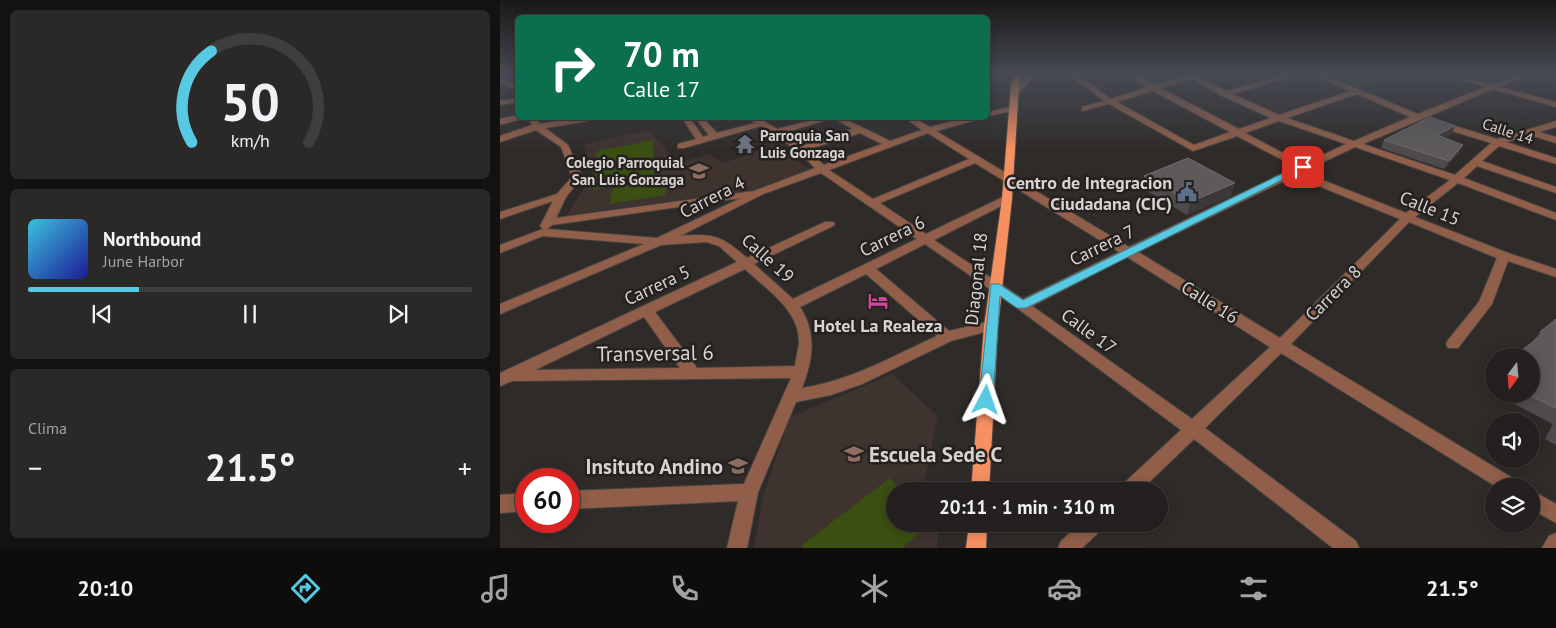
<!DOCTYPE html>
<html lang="es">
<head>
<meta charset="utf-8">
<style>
	:root { --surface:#23201f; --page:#2b2828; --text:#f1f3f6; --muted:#a3a3a4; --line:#403e3d; --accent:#57c9e2 }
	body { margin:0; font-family:"PT Sans",sans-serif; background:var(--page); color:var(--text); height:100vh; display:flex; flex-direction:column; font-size:19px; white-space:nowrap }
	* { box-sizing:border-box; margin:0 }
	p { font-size:16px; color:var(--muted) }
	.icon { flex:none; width:28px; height:28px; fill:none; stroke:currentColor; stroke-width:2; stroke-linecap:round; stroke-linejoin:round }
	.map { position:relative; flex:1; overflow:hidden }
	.panel { display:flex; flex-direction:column; gap:10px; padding:10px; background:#131211; width:500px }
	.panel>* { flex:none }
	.banner { position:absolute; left:15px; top:15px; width:475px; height:105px; border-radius:8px; box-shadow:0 2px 12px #0003,0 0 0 1px var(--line); background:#0b6e4f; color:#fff; overflow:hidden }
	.needle { width:32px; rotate:196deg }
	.tools { position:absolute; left:985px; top:348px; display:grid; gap:10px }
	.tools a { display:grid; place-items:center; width:55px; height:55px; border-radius:50%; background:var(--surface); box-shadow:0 2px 12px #0003,0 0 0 1px var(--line); font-size:25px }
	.speed { position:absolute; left:15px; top:468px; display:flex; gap:10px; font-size:25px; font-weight:700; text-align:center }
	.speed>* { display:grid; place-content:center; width:65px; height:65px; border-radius:50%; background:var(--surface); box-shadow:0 2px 12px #0003,0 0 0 1px var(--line); line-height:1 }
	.speed .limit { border:8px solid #d22; background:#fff; color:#111 }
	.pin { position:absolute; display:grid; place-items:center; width:42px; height:42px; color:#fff; margin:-21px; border-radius:10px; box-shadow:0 2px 8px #0006 }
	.me { position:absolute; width:55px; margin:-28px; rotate:4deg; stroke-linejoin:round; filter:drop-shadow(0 0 4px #0008) }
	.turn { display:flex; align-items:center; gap:18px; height:105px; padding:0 25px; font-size:22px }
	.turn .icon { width:65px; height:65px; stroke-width:2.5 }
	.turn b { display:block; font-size:35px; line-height:42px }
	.big { font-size:38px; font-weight:800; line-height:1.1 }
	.panel .tile { flex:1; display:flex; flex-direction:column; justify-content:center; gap:8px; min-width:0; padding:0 18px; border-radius:8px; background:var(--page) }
	.panel .dial { align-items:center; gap:0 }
	.dial svg { height:130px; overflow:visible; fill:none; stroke:var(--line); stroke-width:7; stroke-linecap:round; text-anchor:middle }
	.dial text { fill:var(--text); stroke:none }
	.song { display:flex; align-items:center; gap:15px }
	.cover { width:60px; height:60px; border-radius:8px; background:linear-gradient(135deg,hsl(190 70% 55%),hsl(240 70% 35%)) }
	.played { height:5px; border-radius:2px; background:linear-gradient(90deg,var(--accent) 25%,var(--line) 25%) }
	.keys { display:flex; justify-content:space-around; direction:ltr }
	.heat { display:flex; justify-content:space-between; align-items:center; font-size:28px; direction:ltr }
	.trip { position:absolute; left:386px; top:482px; width:282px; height:50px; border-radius:25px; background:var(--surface); box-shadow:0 2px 12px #0003,0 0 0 1px var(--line); font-weight:800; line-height:50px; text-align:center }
	.menu { display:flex; height:80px; justify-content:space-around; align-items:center; background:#0e0d0c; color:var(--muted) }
	.menu .icon { width:35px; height:35px }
	.menu .current { color:var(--accent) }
	.menu b { font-size:22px; color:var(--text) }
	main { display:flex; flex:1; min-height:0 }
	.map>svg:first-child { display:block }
	.built { fill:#3e332f }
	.green { fill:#3a4f11 }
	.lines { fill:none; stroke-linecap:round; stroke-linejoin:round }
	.minor-casing { stroke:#4a4644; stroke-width:2 }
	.major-casing { stroke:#4a4644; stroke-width:2 }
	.minor { fill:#915f49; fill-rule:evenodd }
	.major { fill:#f79061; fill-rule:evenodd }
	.wall { fill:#4f4b4d }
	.shaded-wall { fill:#3c3839 }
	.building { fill:#5e5a5b; stroke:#706d6e }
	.route { fill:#57c9e2; stroke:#398393 }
	.labels { text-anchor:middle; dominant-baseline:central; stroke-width:5; stroke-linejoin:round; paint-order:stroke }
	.far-street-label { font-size:15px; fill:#d6d3d2; stroke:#25211f }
	.far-poi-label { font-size:15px; font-weight:bold; fill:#d6d3d2; stroke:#25211f; text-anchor:start }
	.poi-label { font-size:18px; font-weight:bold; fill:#d6d3d2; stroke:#25211f; text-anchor:end }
	.street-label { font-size:18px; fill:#d6d3d2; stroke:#25211f }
	.near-street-label { font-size:21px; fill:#d6d3d2; stroke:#25211f }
	.near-poi-label { font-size:21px; font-weight:bold; fill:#d6d3d2; stroke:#25211f; text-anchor:start }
</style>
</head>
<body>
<main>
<section class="panel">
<div class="tile dial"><svg viewBox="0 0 100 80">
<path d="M14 69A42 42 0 1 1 86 69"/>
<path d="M14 69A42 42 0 0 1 26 13" stroke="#57c9e2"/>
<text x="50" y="56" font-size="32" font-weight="700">50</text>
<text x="50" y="72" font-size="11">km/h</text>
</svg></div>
<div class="tile">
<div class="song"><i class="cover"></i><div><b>Northbound</b><p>June Harbor</p></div></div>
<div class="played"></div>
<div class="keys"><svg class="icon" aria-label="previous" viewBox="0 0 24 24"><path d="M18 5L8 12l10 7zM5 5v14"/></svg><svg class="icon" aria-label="pause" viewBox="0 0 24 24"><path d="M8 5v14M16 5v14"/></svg><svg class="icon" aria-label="next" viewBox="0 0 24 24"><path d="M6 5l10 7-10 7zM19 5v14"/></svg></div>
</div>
<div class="tile"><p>Clima</p>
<div class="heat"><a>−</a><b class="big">21.5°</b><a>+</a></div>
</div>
</section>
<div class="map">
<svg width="1056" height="548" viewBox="0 0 1056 548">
	<rect width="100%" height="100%" fill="#2f2b29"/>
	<g class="built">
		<polygon points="149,130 178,163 209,154 224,163 273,145 310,169 254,190 67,215 93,173 84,145"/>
		<polygon points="392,374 438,416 422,491 395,491 395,524 439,524 437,548 254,548 263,496 290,417"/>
	</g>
	<g class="green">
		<polygon points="823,73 846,73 871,82 860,87"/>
		<polygon points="153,140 154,177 93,190 97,151"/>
		<polygon points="168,178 165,195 109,204 113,188"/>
		<polygon points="390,478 401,491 395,491 395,524 430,524 402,548 304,548 302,545"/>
	</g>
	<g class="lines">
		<defs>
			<g id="minor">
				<polygon points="529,73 537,73 518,94 512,94 512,90"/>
				<path d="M567,73h9l35,26 36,-12 -20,-14h9l19,12 31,-9 -3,-3h13l4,2 -1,1 27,15 66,-18h12l-72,21 47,21 71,-24 -41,-18h10l99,41 67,-27 -45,-14c18,0 33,9 50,11 12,1 27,-11 42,-11l-32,14 56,15v5l-63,-18 -130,55 92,31 36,-32 -55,-17v-4h6l55,17 59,-18v6l-17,5 17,5v6l-26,-8 -24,7 50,16v6l-57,-18 -17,15 74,26v6l-79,-27 -13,12 92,35v7l-98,-37 -43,34 93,36 48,16v8l-48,-16 -16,43 -34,44h-10l-2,-4 2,-4 31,-38 18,-44 -88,-36 -118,122 225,136 3,6h-24l-214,-133 -76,75 151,113 3,7h-26l-139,-109 -54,52h-21l3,-6 59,-55 -164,-122 -92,-64 -49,25 73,62 42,-10 5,2 2,3 -2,3 -45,12 -89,43 -31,11 -35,7 -38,90 -11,56h-20l11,-47 -169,8v-18l175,-7 47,-106 -279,3 -12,5v-13l237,-111 -18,-16 -13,-4 -45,3 -161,69v-10l144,-60 -101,-8 -43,17v-8l43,-16 -3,-3 13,-25 -53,18v-7l57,-18 15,-17 -11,-30 -25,-17 -36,12v-6l32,-11 -4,-7h8l4,6 36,-6h16l-4,3 -43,7 23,17 14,32 -16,20 -10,21 198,-27 61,-23 -17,-17 -37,-25 -77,22h-6v-4l18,-5 -14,-21h8l13,19 6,-2 -14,-17h8l14,15 38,-10 -5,-5h9l18,11 44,-11h22l47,23 32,-11 -17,-12h9l16,9 35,-9h12l-1,2 -40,11 193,116 167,-80 -59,-31 -44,15 -84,-47 -27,7v-4l22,-6zM692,79l30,17 49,22 -32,11 -79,-41zM653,91l77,41 -36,13 -77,-43zM857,94l53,23 -56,24 -67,-23zM333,118l20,11 -51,17 -19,-13zM779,121l67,23 -42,20 -59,-31zM360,133l22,11 -58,21 -17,-15zM428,133l41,26 -96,40 -44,-29zM855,147l95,33 -44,33 -104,-41zM475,163l144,89 -96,47 -89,-59 77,-39v-4h-8l-77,37 -46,-31zM321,173l96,66 -124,60 -39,-35 79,-38 2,-2 -2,-2h-8l-78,36c-25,-22 -33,-25 -67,-22l83,-42zM794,176l106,43 -120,119 -142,-86zM241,198l-84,40 -110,-9 5,-4zM627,257l143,90 -78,72 -160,-113zM245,269c21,20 55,41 54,74 -1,7 -3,16 -4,23l-98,2 -42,-56zM366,274l71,62c-44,20 -87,45 -135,52 11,-28 15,-55 -2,-81zM144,317l36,51 -145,2z"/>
				<polygon points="0,78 18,85 18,90 0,83"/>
				<polygon points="18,98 18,102 0,105 0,101"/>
				<polygon points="514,106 517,106 517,110 488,116 488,112"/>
				<polygon points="18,115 18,118 22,118 21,119 0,125 0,119"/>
				<polygon points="1031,490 1056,504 1056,523 1031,509"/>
				<polygon points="26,493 26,511 0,513 0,495"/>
				<polygon points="580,524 602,524 600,531 582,548 558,548 561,541"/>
				<polygon points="1056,533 1056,548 1042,548 1049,536"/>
			</g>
			<g id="major">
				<polygon points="515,73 523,73 519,85 512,199 498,326 489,491 471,491 484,326 502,199 511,85"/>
				<polygon points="469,524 487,524 486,548 466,548"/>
			</g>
		</defs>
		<use href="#minor" class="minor-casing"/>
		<use href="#major" class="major-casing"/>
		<use href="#minor" class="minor"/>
		<use href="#major" class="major"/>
	</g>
	<g class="wall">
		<polygon points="951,135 944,138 959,153 944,169 881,148 884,140"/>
		<polygon points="644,176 731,196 687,215 642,188"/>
		<polygon points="1056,319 1056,445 1045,439 1053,424 997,395 998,394 1031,394 1031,356 1016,356 1021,351 1031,344 1040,332"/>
	</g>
	<g class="shaded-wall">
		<polygon points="955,126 951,135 933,143 937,135"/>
		<polygon points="963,145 959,153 944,169 949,161"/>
		<polygon points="735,183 731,196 687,215 690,202"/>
	</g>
	<g class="building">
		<polygon points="930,117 955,126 937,135 963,145 949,161 884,140"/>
		<polygon points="688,158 735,183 690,202 644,176"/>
		<polygon points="1056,319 1056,408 1027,394 1031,394 1031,356 1024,356 1025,353 1021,351 1043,334 1040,332"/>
	</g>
	<linearGradient id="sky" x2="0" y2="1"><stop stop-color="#1a1817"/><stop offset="0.49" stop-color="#474a54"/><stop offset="1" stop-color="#474a54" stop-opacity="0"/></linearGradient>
	<rect width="1056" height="150" fill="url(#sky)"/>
	<polygon class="route" points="800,165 808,167 526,308 517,308 500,296 493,400 491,404 481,404 479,400 491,284 499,284 523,300"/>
	<defs>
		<symbol id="temple-bare" viewBox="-9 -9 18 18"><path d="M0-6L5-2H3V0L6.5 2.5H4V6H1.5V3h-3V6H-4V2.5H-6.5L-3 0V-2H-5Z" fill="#6b7280" stroke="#25211f" stroke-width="2.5" paint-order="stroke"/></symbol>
		<symbol id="school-bare" viewBox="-9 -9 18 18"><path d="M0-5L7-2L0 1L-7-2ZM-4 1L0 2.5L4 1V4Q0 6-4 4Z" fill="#8d6e63" stroke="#25211f" stroke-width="2.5" paint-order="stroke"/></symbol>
		<symbol id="civic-bare" viewBox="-9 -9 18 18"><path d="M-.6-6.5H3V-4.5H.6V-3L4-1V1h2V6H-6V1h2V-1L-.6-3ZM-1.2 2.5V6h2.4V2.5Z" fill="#5c6f8a" stroke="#25211f" stroke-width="2.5" paint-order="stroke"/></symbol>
		<symbol id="hotel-bare" viewBox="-9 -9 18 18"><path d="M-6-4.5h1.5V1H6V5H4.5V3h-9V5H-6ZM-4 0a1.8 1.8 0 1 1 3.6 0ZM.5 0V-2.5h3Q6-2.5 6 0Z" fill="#d1479c" stroke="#25211f" stroke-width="2.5" paint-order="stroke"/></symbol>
	</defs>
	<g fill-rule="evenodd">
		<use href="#temple-bare" x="231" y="130" width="28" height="28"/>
		<use href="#school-bare" x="185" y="157" width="28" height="28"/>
		<use href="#civic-bare" x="673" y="178" width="28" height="28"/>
		<use href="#hotel-bare" x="364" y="287" width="28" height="28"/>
		<use href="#school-bare" x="340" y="440" width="28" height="28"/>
		<use href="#school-bare" x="224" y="452" width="28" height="28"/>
	</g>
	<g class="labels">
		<g class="far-street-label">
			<text transform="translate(1008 131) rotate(18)">Calle 14</text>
		</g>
		<g class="far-poi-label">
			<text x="260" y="135">Parroquia San<tspan x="260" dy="17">Luis Gonzaga</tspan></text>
			<text x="184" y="162" text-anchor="end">Colegio Parroquial<tspan x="184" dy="17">San Luis Gonzaga</tspan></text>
		</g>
		<g class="poi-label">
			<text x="672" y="182">Centro de Integracion<tspan x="672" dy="21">Ciudadana (CIC)</tspan></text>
			<text x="378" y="325" text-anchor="middle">Hotel La Realeza</text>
		</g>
		<g class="street-label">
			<text transform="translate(212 197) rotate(-27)">Carrera 4</text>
			<text transform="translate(930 208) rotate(22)">Calle 15</text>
			<text transform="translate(392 236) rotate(-26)">Carrera 6</text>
			<text transform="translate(602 245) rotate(-26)">Carrera 7</text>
			<text transform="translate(268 258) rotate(42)">Calle 19</text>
			<text transform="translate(476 279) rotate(-84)">Diagonal 18</text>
			<text transform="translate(157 285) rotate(-25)">Carrera 5</text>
			<text transform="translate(833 293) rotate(-45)">Carrera 8</text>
			<text transform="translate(710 302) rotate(32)">Calle 16</text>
			<text transform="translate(589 331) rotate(36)">Calle 17</text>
		</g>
		<g class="near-street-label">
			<text transform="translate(155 353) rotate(-1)">Transversal 6</text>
		</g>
		<g class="near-poi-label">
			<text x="369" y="454">Escuela Sede C</text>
			<text x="223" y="466" text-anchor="end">Insituto Andino</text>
		</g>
	</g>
</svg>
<div class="tools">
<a><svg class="needle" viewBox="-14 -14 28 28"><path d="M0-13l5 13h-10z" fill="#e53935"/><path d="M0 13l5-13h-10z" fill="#a3a3a4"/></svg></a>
<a><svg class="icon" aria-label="sound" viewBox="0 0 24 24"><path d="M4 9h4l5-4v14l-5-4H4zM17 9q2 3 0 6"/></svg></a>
<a><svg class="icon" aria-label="layers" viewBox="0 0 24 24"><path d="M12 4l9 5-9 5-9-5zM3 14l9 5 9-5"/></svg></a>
</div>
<div class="speed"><div class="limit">60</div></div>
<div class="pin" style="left:803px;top:167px;background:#d93025"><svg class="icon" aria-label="arrive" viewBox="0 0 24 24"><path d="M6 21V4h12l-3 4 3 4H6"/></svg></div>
<svg class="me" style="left:486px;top:400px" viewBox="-20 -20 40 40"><path d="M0-17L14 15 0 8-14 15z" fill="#57c9e2" stroke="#fff" stroke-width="4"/></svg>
<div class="trip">20:11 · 1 min · 310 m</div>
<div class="banner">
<div class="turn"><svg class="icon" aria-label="right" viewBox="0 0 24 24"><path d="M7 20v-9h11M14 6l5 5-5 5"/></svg><div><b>70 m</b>Calle 17</div></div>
</div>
</div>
</main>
<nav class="menu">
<b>20:10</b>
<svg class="icon current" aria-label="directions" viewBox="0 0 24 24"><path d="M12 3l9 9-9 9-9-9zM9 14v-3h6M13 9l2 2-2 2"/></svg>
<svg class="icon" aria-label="music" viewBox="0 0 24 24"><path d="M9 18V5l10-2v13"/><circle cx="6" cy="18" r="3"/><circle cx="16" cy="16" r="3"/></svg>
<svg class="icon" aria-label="phone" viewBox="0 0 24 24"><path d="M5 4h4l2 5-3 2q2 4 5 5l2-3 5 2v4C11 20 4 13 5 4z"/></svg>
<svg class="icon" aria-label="climate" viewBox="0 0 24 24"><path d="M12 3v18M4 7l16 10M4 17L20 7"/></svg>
<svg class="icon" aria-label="car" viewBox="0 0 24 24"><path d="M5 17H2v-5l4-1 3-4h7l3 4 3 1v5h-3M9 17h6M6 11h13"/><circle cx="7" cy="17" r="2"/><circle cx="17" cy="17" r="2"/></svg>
<svg class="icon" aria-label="filters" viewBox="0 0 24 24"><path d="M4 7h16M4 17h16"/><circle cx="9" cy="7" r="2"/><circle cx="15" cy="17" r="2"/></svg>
<b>21.5°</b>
</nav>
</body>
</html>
